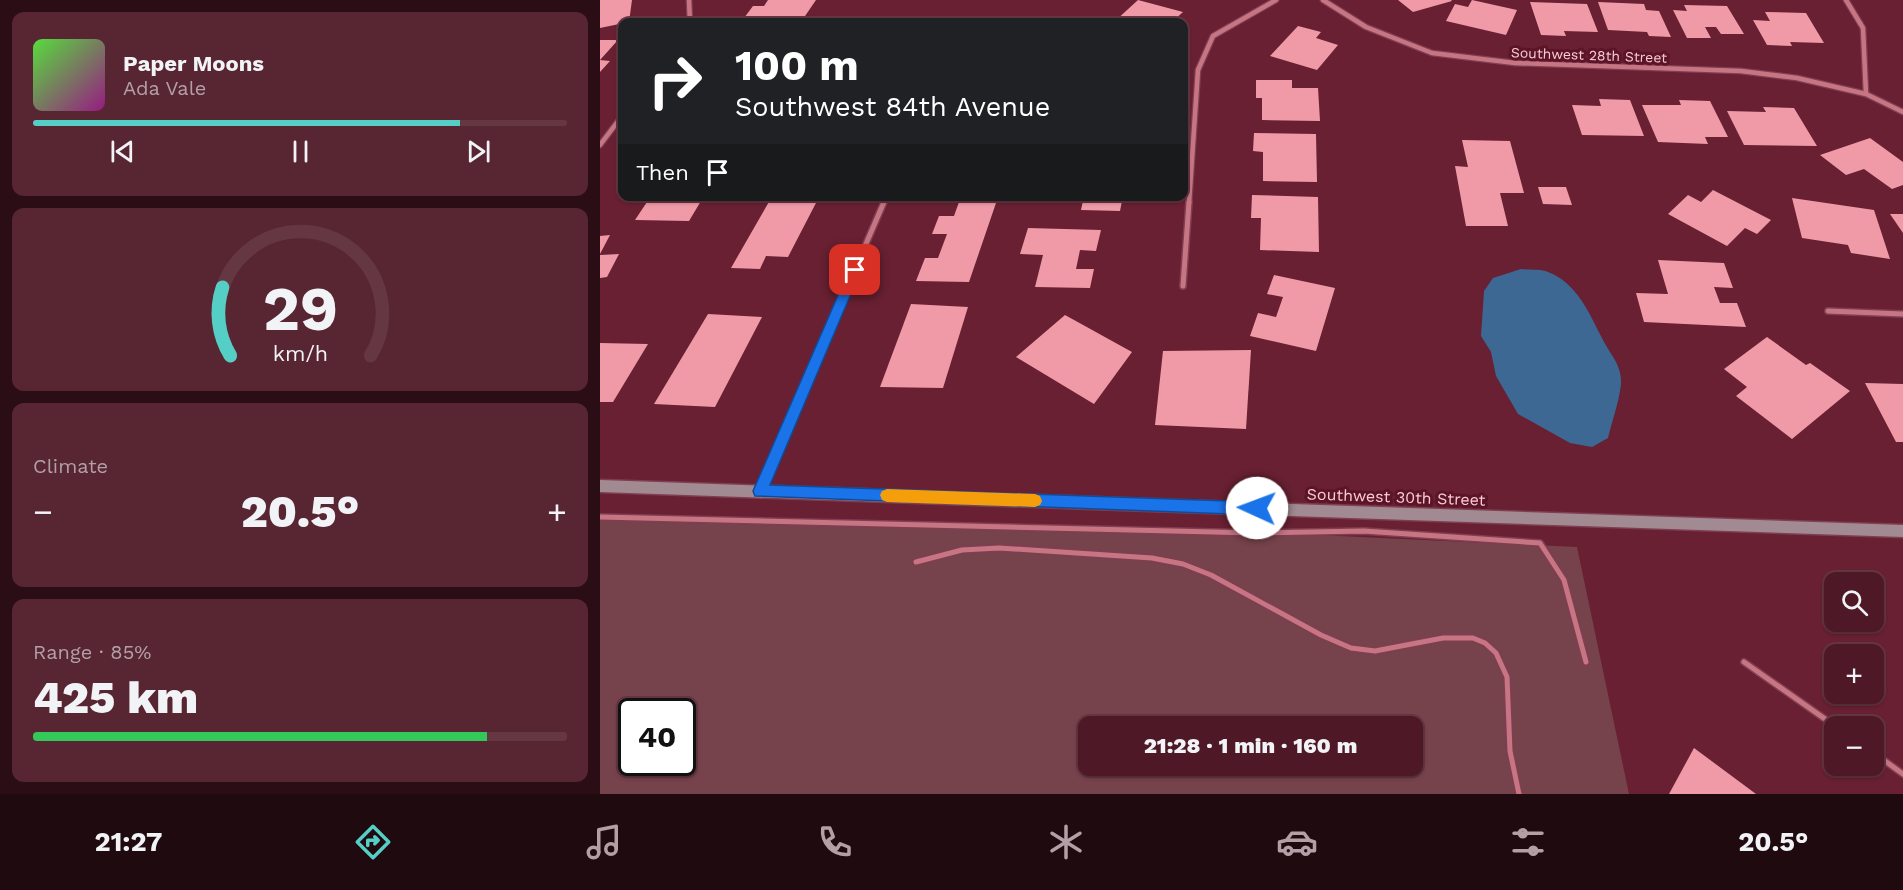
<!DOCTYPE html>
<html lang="en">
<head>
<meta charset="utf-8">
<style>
	:root { --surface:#4e1826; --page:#582532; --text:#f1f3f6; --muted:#b3a0a7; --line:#653743; --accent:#55cec6 }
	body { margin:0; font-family:"Work Sans",sans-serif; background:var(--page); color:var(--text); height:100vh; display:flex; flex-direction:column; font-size:22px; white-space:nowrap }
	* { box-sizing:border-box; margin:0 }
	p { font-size:20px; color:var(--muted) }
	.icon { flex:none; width:33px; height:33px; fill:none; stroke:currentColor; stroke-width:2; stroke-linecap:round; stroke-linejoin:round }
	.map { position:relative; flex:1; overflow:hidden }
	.panel { display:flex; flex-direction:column; gap:12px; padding:12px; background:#2b0d15; width:600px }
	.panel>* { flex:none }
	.guide { position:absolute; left:18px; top:18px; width:570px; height:183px; border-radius:12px; box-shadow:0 2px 4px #0004,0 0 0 2px var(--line); background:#202124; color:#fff; overflow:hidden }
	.tools { position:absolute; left:1224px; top:572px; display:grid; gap:12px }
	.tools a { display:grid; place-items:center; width:60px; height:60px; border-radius:12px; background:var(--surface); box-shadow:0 2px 4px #0004,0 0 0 2px var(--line); font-size:30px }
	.speed { position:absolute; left:18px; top:698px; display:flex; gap:12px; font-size:30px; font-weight:700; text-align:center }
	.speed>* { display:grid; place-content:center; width:78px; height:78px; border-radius:50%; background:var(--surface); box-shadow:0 2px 4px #0004,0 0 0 2px var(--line); line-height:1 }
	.speed .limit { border:3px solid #111; border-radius:9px; background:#fff; color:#111 }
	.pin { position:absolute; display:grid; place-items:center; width:51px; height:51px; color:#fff; margin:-26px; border-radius:12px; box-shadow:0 3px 9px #0006 }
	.me { position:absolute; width:66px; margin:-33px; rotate:272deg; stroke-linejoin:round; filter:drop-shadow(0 0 4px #0008) }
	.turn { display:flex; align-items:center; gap:21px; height:126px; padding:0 18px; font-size:27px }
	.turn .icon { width:78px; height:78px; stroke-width:2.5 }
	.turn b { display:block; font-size:42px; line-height:51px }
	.then { display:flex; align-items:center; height:57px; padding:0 18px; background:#0003; gap:12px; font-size:22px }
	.big { font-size:45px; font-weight:800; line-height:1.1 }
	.panel .card { flex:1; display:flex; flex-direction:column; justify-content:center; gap:9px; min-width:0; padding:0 21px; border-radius:12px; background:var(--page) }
	.panel .dial { align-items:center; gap:0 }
	.dial svg { height:156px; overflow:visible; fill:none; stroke:var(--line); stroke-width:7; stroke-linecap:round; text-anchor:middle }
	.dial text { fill:var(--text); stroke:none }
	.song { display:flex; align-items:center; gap:18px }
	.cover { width:72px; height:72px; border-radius:9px; background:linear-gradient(135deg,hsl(110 70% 55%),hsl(310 70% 35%)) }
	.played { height:6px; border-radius:3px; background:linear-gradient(90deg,var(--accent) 80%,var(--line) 80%) }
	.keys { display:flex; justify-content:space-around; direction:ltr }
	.heat { display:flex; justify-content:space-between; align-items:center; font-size:33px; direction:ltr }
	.charge { height:9px; border-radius:4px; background:linear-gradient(90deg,#34c759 85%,var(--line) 0) }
	.trip { position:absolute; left:478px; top:716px; width:345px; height:60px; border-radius:12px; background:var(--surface); box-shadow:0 2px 4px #0004,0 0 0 2px var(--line); font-weight:800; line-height:60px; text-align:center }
	.dock { display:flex; height:96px; justify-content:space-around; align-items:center; background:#1f0a0f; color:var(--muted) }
	.dock .icon { width:42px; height:42px }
	.dock .current { color:var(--accent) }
	.dock b { font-size:27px; color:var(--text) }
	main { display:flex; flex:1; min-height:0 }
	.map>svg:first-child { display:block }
	.green { fill:#76424b; fill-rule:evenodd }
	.water { fill:#3c6893 }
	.building { fill:#f09aa8 }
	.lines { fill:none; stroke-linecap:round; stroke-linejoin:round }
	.lane-casing { stroke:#7f3e52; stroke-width:8 }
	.street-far2-casing { stroke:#7f3e52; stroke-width:7 }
	.street-far1-casing { stroke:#7f3e52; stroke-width:8 }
	.street-casing { stroke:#7f3e52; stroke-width:10 }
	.secondary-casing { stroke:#7f3e52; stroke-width:3 }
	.lane { stroke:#c77583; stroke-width:5 }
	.street-far2 { stroke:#c77583; stroke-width:4.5 }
	.street-far1 { stroke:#c77583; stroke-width:5 }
	.street { stroke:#c77583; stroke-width:8 }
	.secondary { fill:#a18a92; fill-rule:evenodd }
	.route { fill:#1a73e8; stroke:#114b97; stroke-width:1.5 }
	.slow { fill:#f59e0b }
	.labels { text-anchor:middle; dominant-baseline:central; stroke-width:6; stroke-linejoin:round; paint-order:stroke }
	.far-street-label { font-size:14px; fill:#facdd3; stroke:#5c1428 }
	.street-label { font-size:16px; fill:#facdd3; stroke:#5c1428 }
</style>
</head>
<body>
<main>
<section class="panel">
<div class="card">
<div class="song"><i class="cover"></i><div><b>Paper Moons</b><p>Ada Vale</p></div></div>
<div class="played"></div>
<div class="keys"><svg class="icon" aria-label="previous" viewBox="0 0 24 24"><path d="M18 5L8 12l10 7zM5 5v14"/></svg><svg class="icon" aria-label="pause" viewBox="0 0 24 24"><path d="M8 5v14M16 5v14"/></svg><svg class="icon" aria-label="next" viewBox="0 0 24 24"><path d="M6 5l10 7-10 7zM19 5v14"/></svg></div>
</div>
<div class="card dial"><svg viewBox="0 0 100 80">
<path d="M14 69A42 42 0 1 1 86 69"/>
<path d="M14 69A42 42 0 0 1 10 34" stroke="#55cec6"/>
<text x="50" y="56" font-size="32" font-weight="700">29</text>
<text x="50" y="72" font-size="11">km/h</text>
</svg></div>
<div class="card"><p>Climate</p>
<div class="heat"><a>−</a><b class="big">20.5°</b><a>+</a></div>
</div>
<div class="card"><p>Range · 85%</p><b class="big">425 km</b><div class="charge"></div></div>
</section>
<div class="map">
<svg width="1303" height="794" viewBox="0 0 1303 794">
	<rect width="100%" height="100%" fill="#682032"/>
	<path class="green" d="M0,516l565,12 412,19 52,247h-1029zM32,711h50v51h-50zM489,726h324v39h-324z"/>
	<path class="water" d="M921,269c8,1 20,0 27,3 29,11 41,41 54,66 8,17 20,26 19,46 -2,18 -9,37 -13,54l-16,9 -22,-4 -52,-29 -22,-38 -5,-24 -10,-16 3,-45 9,-13z"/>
	<g class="building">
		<polygon points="0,0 32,0 29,22 0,28"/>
		<polygon points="168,0 216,0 203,19 144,18 153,6 164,6"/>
		<polygon points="538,0 583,12 572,22 514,22"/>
		<polygon points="798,0 851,0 852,1 813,12"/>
		<polygon points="872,0 917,10 906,35 846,21 855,4 868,7"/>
		<polygon points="930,2 987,4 998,32 964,31 966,36 941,35"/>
		<polygon points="998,2 1044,4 1046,10 1059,11 1071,37 1049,36 1047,32 1008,30"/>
		<polygon points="1084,5 1127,6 1144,34 1121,34 1116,27 1105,27 1111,38 1087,38 1073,10 1087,11"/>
		<polygon points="1165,12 1206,13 1224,43 1190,42 1192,46 1167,45 1153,20 1170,21"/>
		<polygon points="698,26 721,32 716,38 738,45 717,70 670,56"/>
		<polygon points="0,40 18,40 0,60 10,61 0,72"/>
		<polygon points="656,80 692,80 692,88 718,88 720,121 662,120 662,98 656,98"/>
		<polygon points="999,99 1030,100 1044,136 982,135 972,105 1001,106"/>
		<polygon points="1079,100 1110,101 1128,137 1105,137 1108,144 1058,142 1042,105 1081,105"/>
		<polygon points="1163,107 1194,108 1217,146 1144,145 1127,111 1166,112"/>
		<polygon points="654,133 716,134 717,182 663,181 663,152 653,151"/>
		<polygon points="1270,138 1303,162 1303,185 1292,189 1264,169 1246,175 1220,155"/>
		<polygon points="862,140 910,141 924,193 900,193 908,226 866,226 855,166 868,167"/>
		<polygon points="938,187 966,187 972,205 943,204"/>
		<polygon points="1113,190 1171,220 1157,234 1145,228 1127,246 1068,214 1088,195 1101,202"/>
		<polygon points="652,195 718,197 719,252 660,250 661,218 651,218"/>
		<polygon points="51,196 104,196 89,221 35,220"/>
		<polygon points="484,196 523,196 520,211 481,210"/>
		<polygon points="1192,198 1274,210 1290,259 1251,253 1248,245 1202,238"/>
		<polygon points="170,200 217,201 188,257 166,256 160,269 131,268"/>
		<polygon points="359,202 396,203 369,282 316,281 325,258 338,258 347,234 332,234 339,216 354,216"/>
		<polygon points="1290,214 1303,214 1303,233"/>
		<polygon points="428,228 501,230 496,251 480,250 476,269 494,269 490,288 435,287 443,255 420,254"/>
		<polygon points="10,235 0,254 0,236"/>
		<polygon points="19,254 7,277 0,278 0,255"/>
		<polygon points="1058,260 1124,263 1133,288 1114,287 1120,303 1137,303 1146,327 1044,322 1036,293 1068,294"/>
		<polygon points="674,275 735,288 716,351 650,336 658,313 676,317 683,297 667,294"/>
		<polygon points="311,304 368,307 343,388 280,387"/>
		<polygon points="108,314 162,317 115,407 54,404"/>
		<polygon points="465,315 532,352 494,404 416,357"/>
		<polygon points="1167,337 1206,365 1210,363 1250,391 1192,439 1136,396 1147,387 1124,369"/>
		<polygon points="0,343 48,344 13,402 0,402"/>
		<polygon points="651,350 646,429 555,425 563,351"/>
		<polygon points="1265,383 1303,384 1303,442 1296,442"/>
		<polygon points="1094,748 1156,794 1069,794"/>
	</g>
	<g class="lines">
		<defs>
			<g id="lane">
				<polyline points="0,517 655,533 764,531 940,543 964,580 986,662"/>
				<polyline points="316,562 362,550 399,548 552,558 583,564 611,575 721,635 751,648 775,651 843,638 873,638 885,643 896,653 907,677 910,751 919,794"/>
				<polyline points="1144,662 1235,726"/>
				<polyline points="1274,753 1303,774"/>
			</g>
			<g id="street-far2">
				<polyline points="89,0 90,22"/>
				<polyline points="723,0 766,27 832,53 915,63 1141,71 1197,78 1266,94 1303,112"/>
				<polyline points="1246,0 1263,28 1266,94"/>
				<polyline points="0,145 22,116"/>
				<polyline points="283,203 286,196"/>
				<polyline points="589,203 598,70 613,36 676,0"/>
			</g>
			<g id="street-far1">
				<polyline points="583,286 589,202"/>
				<polyline points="1228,311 1303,314"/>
				<polyline points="172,462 284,202"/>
			</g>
			<polyline id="street" points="160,491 173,461"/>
			<polygon id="secondary" points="0,480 1303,525 1303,537 0,492"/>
		</defs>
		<use href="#lane" class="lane-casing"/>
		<use href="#street-far2" class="street-far2-casing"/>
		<use href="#street-far1" class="street-far1-casing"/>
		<use href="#street" class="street-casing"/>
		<use href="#secondary" class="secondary-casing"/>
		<use href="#lane" class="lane"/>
		<use href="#street-far2" class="street-far2"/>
		<use href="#street-far1" class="street-far1"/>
		<use href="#street" class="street"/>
		<use href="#secondary" class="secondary"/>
	</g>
	<polygon class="route" points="255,265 261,270 170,485 657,502 662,504 664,508 662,513 657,515 155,496 153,491 249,270"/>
	<polygon class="slow" points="287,489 435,494 440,496 442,501 440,505 435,507 287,502 282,500 280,495 282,491"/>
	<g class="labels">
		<g class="far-street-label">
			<text transform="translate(989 55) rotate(2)">Southwest 28th Street</text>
		</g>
		<g class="street-label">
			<text transform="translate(796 497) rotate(2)">Southwest 30th Street</text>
		</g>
	</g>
</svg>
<div class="tools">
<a><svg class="icon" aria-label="search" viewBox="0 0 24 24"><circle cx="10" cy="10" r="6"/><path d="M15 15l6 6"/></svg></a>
<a>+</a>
<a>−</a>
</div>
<div class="speed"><div class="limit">40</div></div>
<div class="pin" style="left:255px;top:270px;background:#d93025"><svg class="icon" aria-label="arrive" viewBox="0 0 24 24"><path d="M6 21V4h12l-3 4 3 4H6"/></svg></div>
<svg class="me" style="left:657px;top:508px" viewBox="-20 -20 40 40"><circle r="19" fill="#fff"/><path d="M0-13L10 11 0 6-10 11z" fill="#1a73e8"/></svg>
<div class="trip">21:28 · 1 min · 160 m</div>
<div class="guide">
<div class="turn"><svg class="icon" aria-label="right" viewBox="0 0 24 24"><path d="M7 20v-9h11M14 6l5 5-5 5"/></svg><div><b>100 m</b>Southwest 84th Avenue</div></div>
<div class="then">Then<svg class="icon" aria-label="arrive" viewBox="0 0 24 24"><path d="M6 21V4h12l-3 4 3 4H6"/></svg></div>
</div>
</div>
</main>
<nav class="dock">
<b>21:27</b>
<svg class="icon current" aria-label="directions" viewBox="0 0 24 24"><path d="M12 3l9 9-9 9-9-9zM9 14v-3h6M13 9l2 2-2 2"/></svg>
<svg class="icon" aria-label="music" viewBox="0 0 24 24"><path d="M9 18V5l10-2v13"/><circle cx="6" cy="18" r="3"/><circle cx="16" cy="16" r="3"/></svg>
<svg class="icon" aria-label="phone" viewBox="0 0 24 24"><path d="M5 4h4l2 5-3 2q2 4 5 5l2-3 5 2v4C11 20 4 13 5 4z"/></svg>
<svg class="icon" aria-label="climate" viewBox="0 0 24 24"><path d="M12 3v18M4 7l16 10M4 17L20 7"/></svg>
<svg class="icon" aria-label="car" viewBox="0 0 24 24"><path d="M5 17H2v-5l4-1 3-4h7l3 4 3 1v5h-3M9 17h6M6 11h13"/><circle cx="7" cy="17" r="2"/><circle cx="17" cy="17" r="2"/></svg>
<svg class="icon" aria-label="filters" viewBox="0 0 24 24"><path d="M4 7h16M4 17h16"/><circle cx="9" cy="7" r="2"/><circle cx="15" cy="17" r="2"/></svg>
<b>20.5°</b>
</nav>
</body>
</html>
